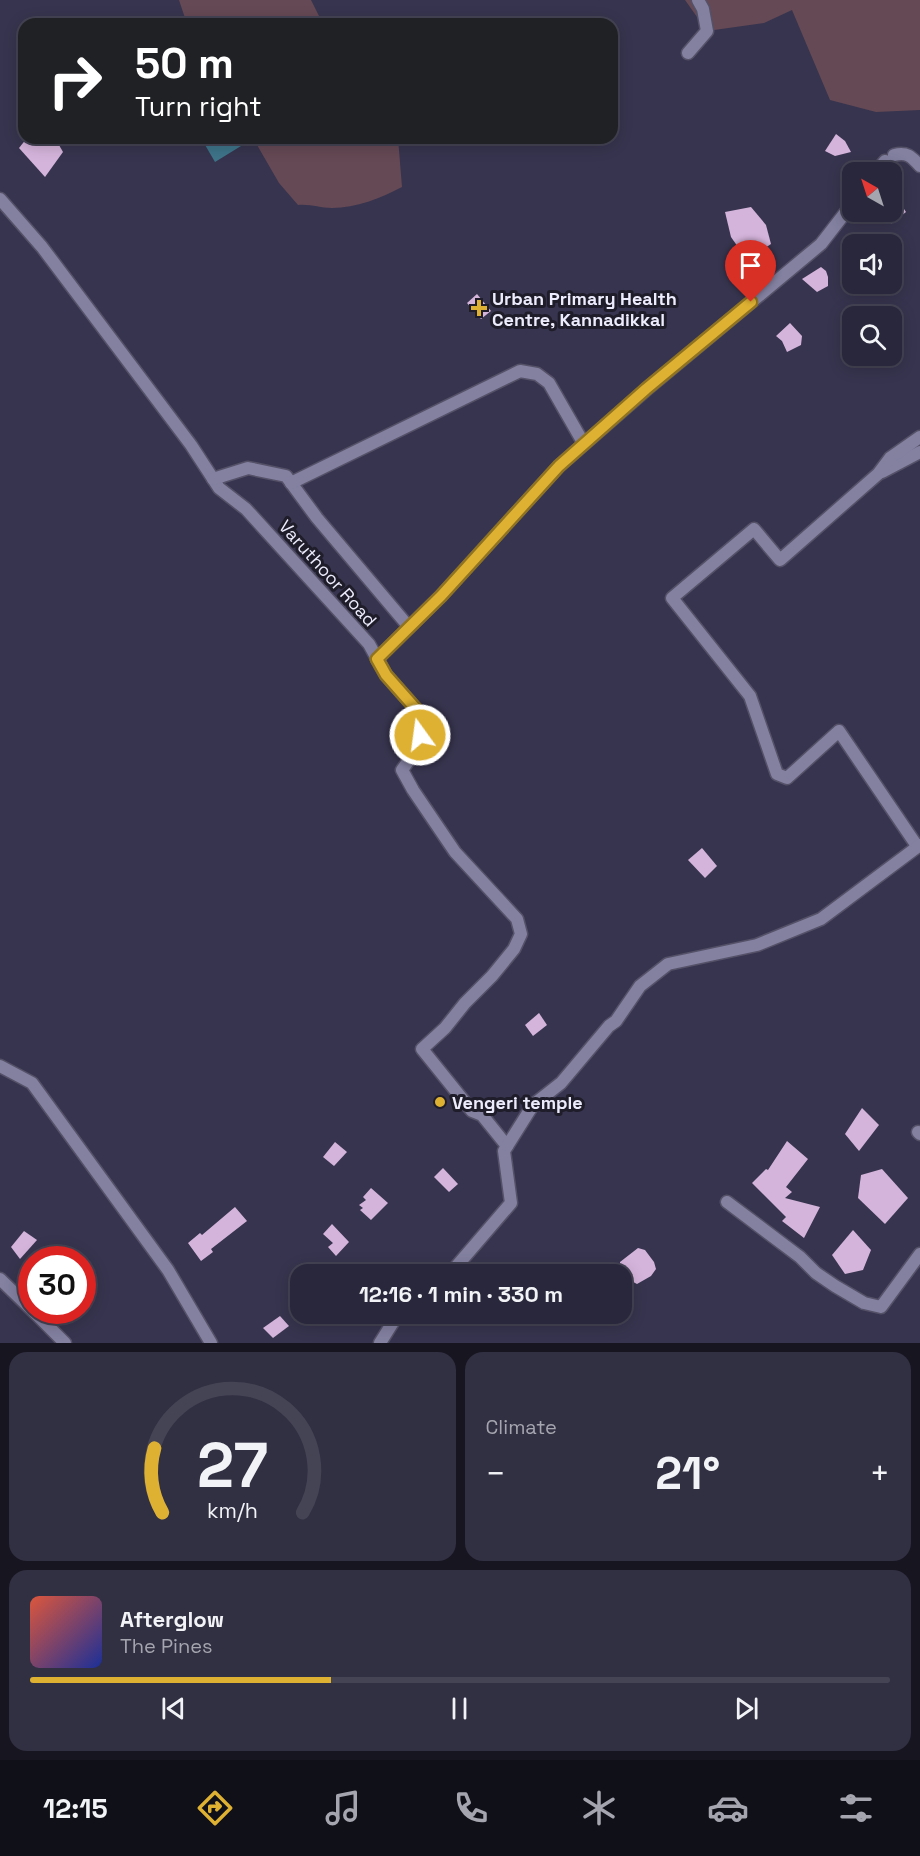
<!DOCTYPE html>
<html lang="en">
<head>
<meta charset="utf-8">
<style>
	:root { --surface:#29273b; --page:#312f42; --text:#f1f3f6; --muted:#a5a5af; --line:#454455; --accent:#deb133 }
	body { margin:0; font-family:"Space Grotesk",sans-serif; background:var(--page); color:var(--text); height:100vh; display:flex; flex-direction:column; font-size:22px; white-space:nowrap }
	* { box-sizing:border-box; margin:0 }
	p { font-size:20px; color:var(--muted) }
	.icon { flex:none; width:33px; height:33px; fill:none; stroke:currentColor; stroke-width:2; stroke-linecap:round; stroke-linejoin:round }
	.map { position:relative; height:1343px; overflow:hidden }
	.panel { display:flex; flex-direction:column; gap:9px; padding:9px; background:#171520; flex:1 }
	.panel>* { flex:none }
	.guide { position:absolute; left:18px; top:18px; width:600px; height:126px; border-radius:18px; box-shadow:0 3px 15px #0003,0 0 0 2px var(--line); background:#202124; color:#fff; overflow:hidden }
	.needle { width:39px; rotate:321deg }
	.controls { position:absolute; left:842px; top:162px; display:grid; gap:12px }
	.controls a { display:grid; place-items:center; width:60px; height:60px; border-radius:12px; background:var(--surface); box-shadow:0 3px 15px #0003,0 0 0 2px var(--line); font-size:30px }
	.speed { position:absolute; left:18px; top:1246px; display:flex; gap:12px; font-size:30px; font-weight:700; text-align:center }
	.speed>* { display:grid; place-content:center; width:78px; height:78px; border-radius:50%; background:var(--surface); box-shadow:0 3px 15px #0003,0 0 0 2px var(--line); line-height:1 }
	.speed .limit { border:9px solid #d22; background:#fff; color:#111 }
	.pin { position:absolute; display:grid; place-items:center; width:51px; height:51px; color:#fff; margin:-62px -26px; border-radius:50% 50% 50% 0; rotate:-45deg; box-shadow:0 0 6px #0007 }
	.pin .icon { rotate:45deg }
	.me { position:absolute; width:66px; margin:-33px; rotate:346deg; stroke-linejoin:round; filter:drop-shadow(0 0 4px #0008) }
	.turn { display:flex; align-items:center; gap:21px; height:126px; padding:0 18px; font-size:27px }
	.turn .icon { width:78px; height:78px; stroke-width:2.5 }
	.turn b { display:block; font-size:42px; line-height:51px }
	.big { font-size:45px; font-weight:800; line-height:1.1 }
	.panel .widget { flex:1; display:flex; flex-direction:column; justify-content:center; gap:9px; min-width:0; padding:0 21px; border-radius:18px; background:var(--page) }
	.panel .dial { align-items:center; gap:0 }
	.dial svg { height:156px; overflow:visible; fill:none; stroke:var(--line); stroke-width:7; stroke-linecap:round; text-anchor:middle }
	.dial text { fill:var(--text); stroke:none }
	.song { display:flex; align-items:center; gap:18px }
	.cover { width:72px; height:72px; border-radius:9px; background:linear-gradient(135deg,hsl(10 70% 55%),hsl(230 70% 35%)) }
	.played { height:6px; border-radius:3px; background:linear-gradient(90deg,var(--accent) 35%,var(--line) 35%) }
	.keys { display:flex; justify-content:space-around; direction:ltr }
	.heat { display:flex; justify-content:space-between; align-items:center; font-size:33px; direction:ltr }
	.panel .tiles { flex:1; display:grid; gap:9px; grid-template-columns:1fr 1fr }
	.widget:last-child { grid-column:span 2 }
	.trip { position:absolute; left:290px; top:1264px; width:342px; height:60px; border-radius:18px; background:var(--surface); box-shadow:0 3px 15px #0003,0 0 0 2px var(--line); font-weight:800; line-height:60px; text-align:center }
	.tabs { display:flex; height:96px; justify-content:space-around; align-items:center; background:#101018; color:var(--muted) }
	.tabs .icon { width:42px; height:42px }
	.tabs .selected { color:var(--accent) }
	.tabs b { font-size:27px; color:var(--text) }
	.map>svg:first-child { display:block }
	.green { fill:#654954 }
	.water { fill:#3e7489 }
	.building { fill:#d5b4db }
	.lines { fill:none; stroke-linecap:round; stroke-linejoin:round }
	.street-casing { stroke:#545168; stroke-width:15 }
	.street { stroke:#8380a0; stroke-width:12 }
	.route-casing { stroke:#907321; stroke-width:15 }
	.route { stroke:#deb133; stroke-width:10 }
	.poi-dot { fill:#deb133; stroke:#1f1d2a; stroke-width:2 }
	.labels { text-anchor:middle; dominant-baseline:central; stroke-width:6; stroke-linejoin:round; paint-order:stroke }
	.poi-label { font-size:18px; font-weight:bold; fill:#edecfd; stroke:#1f1d2a; text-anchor:start }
	.street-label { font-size:18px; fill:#edecfd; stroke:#1f1d2a }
</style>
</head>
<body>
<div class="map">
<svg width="920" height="1343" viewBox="0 0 920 1343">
	<rect width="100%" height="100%" fill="#37344f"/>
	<g class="green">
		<polygon points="179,0 311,0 323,24 187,24"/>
		<polygon points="685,0 920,0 920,110 876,112 830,100 792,10 764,23 707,31"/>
		<path d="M253,138h145l4,49c-21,11 -46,21 -70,21 -12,0 -21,-4 -34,-3l-19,-22z"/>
	</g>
	<polygon class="water" points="201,138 236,138 241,146 215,162"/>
	<g class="building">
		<polygon points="836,134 845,141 851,152 835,156 825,151"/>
		<polygon points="27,138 55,138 63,152 45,177 19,148"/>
		<polygon points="891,189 906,212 891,224 883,212 891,212"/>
		<polygon points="751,207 766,225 771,244 747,260 731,237 725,212"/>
		<polygon points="821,267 826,271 828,277 828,286 817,292 802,279"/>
		<polygon points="477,294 491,311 481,319 467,303"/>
		<polygon points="790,323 802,336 801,345 787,352 782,341 776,336"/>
		<polygon points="702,848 717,866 705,878 688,860"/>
		<polygon points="539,1013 547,1025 533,1036 525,1025"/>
		<polygon points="862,1108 879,1125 859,1151 845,1134"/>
		<polygon points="787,1141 808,1159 786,1187 792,1192 785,1198 820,1207 804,1238 782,1221 786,1217 752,1183 766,1169 768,1170"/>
		<polygon points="335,1142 347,1152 334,1166 323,1157"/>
		<polygon points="443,1168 458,1184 449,1192 434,1177"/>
		<polygon points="882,1169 908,1198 885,1224 858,1198 861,1175"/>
		<polygon points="371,1188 388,1203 371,1220 360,1210 363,1208 359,1205 366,1200 363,1197"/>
		<polygon points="235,1207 247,1221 211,1249 213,1252 201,1261 188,1243 200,1233 202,1235"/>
		<polygon points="332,1224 349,1242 336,1256 328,1247 333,1243 323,1234"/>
		<polygon points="853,1230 871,1250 863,1270 845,1274 832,1255"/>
		<polygon points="24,1231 37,1240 20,1259 11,1247"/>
		<polygon points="638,1248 645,1250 654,1262 656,1269 651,1276 637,1284 624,1277 620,1269 620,1262"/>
		<polygon points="280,1316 289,1326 273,1338 263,1328"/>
	</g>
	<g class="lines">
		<defs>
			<g id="street">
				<polyline points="688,53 707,31 703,9 698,0"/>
				<path d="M894,155c13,-3 17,1 26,11"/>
				<polyline points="876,172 885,161"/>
				<polyline points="0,199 42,247 191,445 219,488 246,509 369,644 386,675 416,709 421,735 414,753 402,770 413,790 455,852 517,919 521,934 514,949 492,976 465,1003 445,1028 422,1049 472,1111 482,1115 507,1146"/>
				<polyline points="882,472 920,452"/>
				<polyline points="213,479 248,468 286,476 317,518 409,627"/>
				<polyline points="291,483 520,371 537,374 549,383 584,444"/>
				<polyline points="377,659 441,596 559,466 647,389 821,244 852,204"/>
				<polyline points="917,846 839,731 787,778 777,774 750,696 672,598 754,529 780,560 878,474 890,458 920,437"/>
				<polyline points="0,1066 32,1083 168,1270 211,1343"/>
				<polyline points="918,1132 920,1134"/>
				<polyline points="727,1202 800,1257 816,1273 835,1286 864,1303 881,1307 920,1254"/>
				<polyline points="449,1275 511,1203 504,1151 533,1105 561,1083 609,1026 616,1021 640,986 668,964 757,945 821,919 920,845"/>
				<polyline points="0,1279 32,1310"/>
				<polyline points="33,1311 65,1343"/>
				<polyline points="380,1343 395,1319 401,1314"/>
			</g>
		</defs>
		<use href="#street" class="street-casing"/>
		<use href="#street" class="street"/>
	</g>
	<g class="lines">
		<defs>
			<polyline id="route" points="420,735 416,709 386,675 377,659 441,596 559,466 646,389 751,302"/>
		</defs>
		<use href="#route" class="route-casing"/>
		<use href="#route" class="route"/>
	</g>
	<g class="poi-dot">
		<path d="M476 299h6v6h6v6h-6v6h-6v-6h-6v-6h6z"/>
		<circle cx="440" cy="1102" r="6"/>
	</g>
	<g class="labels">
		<g class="poi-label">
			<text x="492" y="298">Urban Primary Health<tspan x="492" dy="21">Centre, Kannadikkal</tspan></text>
			<text x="452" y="1102">Vengeri temple</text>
		</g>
		<g class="street-label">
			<text transform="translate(328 573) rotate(48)">Varuthoor Road</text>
		</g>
	</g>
</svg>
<div class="controls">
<a><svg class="needle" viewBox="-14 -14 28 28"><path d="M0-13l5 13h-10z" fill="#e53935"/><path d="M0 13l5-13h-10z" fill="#a5a5af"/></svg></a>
<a><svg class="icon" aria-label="sound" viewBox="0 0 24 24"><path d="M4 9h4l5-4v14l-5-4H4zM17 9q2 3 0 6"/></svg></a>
<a><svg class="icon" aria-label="search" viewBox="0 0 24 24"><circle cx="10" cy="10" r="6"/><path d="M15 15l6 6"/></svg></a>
</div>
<div class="speed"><div class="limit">30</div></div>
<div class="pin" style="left:751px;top:302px;background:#d93025"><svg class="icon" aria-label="arrive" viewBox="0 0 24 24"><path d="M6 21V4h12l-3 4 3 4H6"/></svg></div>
<svg class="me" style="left:420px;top:735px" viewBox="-20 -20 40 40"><circle r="17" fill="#deb133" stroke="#fff" stroke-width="3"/><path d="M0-11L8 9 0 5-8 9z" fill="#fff"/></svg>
<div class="trip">12:16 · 1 min · 330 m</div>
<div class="guide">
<div class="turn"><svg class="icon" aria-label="right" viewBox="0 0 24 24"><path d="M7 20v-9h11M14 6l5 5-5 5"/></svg><div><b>50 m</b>Turn right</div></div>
</div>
</div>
<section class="panel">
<div class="tiles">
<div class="widget dial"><svg viewBox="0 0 100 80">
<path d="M14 69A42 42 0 1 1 86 69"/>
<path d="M14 69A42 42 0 0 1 10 36" stroke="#deb133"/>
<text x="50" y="56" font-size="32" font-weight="700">27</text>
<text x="50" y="72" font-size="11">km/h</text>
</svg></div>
<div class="widget"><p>Climate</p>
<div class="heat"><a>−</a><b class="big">21°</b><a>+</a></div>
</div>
<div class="widget">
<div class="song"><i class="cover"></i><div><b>Afterglow</b><p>The Pines</p></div></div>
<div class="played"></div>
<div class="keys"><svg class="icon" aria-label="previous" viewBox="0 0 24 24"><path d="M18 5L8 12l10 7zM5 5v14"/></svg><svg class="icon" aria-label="pause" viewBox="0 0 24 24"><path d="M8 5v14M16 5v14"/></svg><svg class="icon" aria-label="next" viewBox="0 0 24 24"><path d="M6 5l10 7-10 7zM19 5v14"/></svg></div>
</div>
</div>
</section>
<nav class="tabs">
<b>12:15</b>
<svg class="icon selected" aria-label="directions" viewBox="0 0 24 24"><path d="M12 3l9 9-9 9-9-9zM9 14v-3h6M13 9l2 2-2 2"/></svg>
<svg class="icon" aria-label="music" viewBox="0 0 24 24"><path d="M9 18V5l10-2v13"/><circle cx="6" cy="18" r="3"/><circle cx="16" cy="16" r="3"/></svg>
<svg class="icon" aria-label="phone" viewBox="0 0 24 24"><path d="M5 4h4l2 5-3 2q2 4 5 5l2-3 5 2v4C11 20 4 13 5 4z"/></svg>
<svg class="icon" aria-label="climate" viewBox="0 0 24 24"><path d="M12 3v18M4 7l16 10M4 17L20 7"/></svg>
<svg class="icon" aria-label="car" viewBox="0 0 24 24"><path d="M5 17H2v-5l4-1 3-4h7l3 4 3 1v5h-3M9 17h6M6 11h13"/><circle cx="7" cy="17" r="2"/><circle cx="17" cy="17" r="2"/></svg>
<svg class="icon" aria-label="filters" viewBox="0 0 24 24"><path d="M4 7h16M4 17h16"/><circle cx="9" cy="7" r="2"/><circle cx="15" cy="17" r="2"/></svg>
</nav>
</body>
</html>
